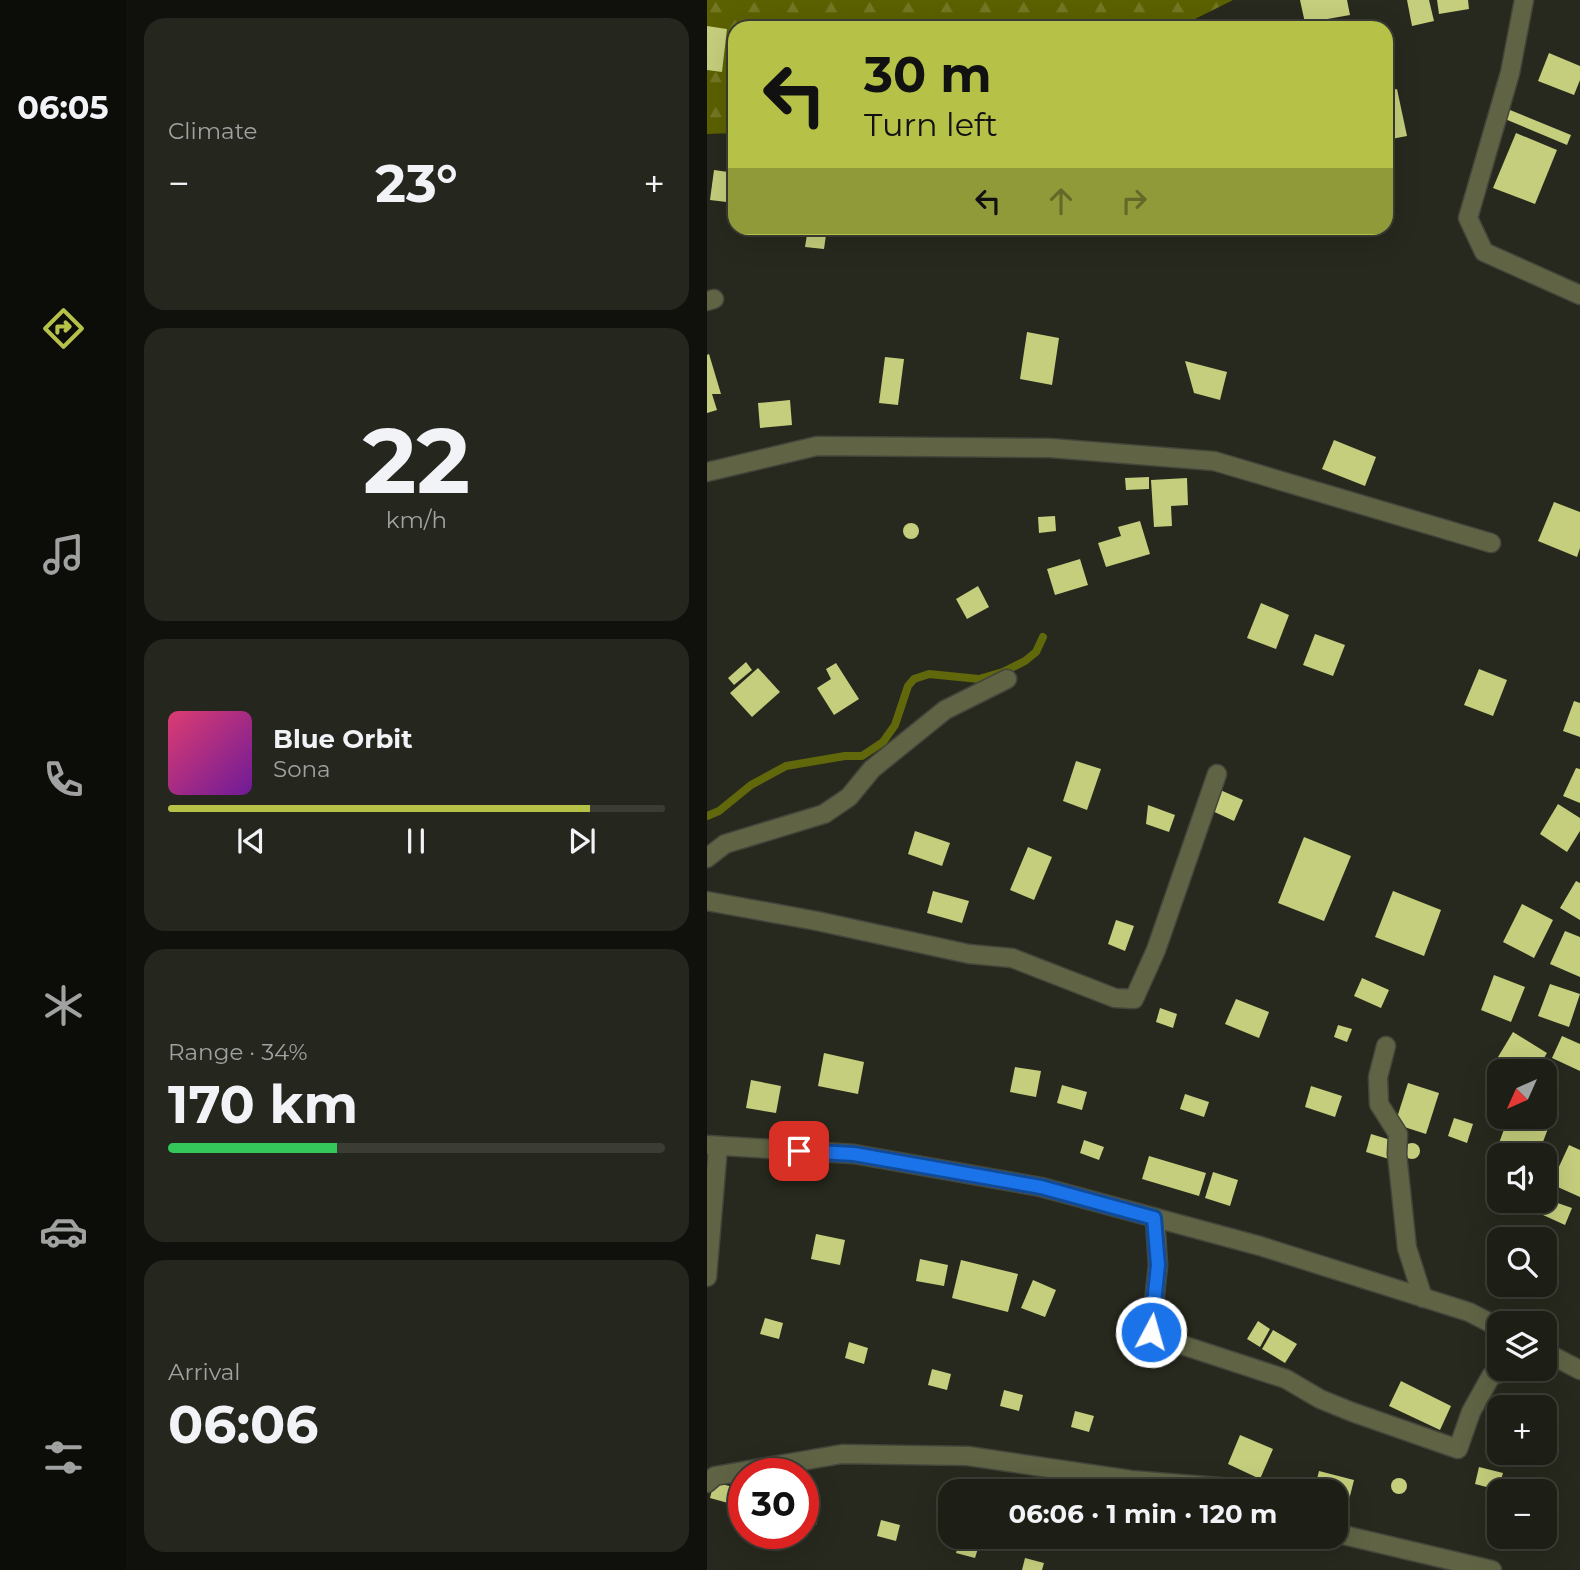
<!DOCTYPE html>
<html lang="en">
<head>
<meta charset="utf-8">
<style>
	:root { --surface:#1d1f16; --page:#25271f; --text:#f1f3f6; --muted:#a0a2a1; --line:#3b3d35; --accent:#b6c148 }
	body { margin:0; font-family:Montserrat,sans-serif; background:var(--page); color:var(--text); height:100vh; display:flex; flex-direction:column; font-size:26px; white-space:nowrap }
	* { box-sizing:border-box; margin:0 }
	p { font-size:23px; color:var(--muted) }
	.icon { flex:none; width:38px; height:38px; fill:none; stroke:currentColor; stroke-width:2; stroke-linecap:round; stroke-linejoin:round }
	.map { position:relative; flex:1; overflow:hidden }
	.drawer { display:flex; flex-direction:column; gap:18px; padding:18px; background:#10110c; width:581px }
	.drawer>* { flex:none }
	.guide { position:absolute; left:21px; top:21px; width:665px; height:214px; border-radius:21px; box-shadow:0 7px 28px #0002,0 0 0 2px var(--line); background:#b6c148; color:#111; overflow:hidden }
	.needle { width:46px; rotate:225deg }
	.fabs { position:absolute; left:780px; top:1059px; display:grid; gap:14px }
	.fabs a { display:grid; place-items:center; width:70px; height:70px; border-radius:14px; background:var(--surface); box-shadow:0 7px 28px #0002,0 0 0 2px var(--line); font-size:35px }
	.speed { position:absolute; left:21px; top:1458px; display:flex; gap:14px; font-size:35px; font-weight:700; text-align:center }
	.speed>* { display:grid; place-content:center; width:91px; height:91px; border-radius:50%; background:var(--surface); box-shadow:0 7px 28px #0002,0 0 0 2px var(--line); line-height:1 }
	.speed .limit { border:10px solid #d22; background:#fff; color:#111 }
	.pin { position:absolute; display:grid; place-items:center; width:60px; height:60px; color:#fff; margin:-30px; border-radius:14px; box-shadow:0 4px 10px #0006 }
	.me { position:absolute; width:77px; margin:-38px; rotate:6deg; stroke-linejoin:round; filter:drop-shadow(0 0 5px #0008) }
	.turn { display:flex; align-items:center; gap:24px; height:147px; padding:0 21px; font-size:32px }
	.turn .icon { width:91px; height:91px; stroke-width:2.5 }
	.turn b { display:block; font-size:49px; line-height:60px }
	.lanes { display:flex; align-items:center; height:66px; padding:0 21px; background:#0003; justify-content:center; gap:35px; direction:ltr }
	.lanes .off { opacity:.35 }
	.big { font-size:52px; font-weight:700; line-height:1.1 }
	.drawer .widget { flex:1; display:flex; flex-direction:column; justify-content:center; gap:10px; min-width:0; padding:0 24px; border-radius:21px; background:var(--page) }
	.drawer .dial { align-items:center; gap:0 }
	.dial b { font-size:91px; line-height:1 }
	.song { display:flex; align-items:center; gap:21px }
	.cover { width:84px; height:84px; border-radius:10px; background:linear-gradient(135deg,hsl(340 70% 55%),hsl(280 70% 35%)) }
	.played { height:7px; border-radius:4px; background:linear-gradient(90deg,var(--accent) 85%,var(--line) 85%) }
	.keys { display:flex; justify-content:space-around; direction:ltr }
	.heat { display:flex; justify-content:space-between; align-items:center; font-size:38px; direction:ltr }
	.charge { height:10px; border-radius:5px; background:linear-gradient(90deg,#34c759 34%,var(--line) 0) }
	.trip { position:absolute; left:231px; top:1479px; width:410px; height:70px; border-radius:21px; background:var(--surface); box-shadow:0 7px 28px #0002,0 0 0 2px var(--line); font-weight:700; line-height:70px; text-align:center }
	main { display:flex; flex:1; min-height:0 }
	.tab-bar { display:flex; flex-direction:column; width:126px; justify-content:space-around; align-items:center; background:#0c0c09; color:var(--muted) }
	.tab-bar .icon { width:49px; height:49px }
	.tab-bar .selected { color:var(--accent) }
	.tab-bar b { font-size:32px; color:var(--text) }
	.map>svg:first-child { display:block }
	.forest { fill:url(#forest-firs) }
	.lines { fill:none; stroke-linecap:round; stroke-linejoin:round }
	.stream { stroke:#61670b; stroke-width:8 }
	.building { fill:#c5ce7c }
	.street-casing { stroke:#44463b; stroke-width:21 }
	.street { stroke:#606445; stroke-width:18 }
	.route-casing { stroke:#114b97; stroke-width:18 }
	.route { stroke:#1a73e8; stroke-width:12 }
</style>
</head>
<body>
<main>
<nav class="tab-bar">
<b>06:05</b>
<svg class="icon selected" aria-label="directions" viewBox="0 0 24 24"><path d="M12 3l9 9-9 9-9-9zM9 14v-3h6M13 9l2 2-2 2"/></svg>
<svg class="icon" aria-label="music" viewBox="0 0 24 24"><path d="M9 18V5l10-2v13"/><circle cx="6" cy="18" r="3"/><circle cx="16" cy="16" r="3"/></svg>
<svg class="icon" aria-label="phone" viewBox="0 0 24 24"><path d="M5 4h4l2 5-3 2q2 4 5 5l2-3 5 2v4C11 20 4 13 5 4z"/></svg>
<svg class="icon" aria-label="climate" viewBox="0 0 24 24"><path d="M12 3v18M4 7l16 10M4 17L20 7"/></svg>
<svg class="icon" aria-label="car" viewBox="0 0 24 24"><path d="M5 17H2v-5l4-1 3-4h7l3 4 3 1v5h-3M9 17h6M6 11h13"/><circle cx="7" cy="17" r="2"/><circle cx="17" cy="17" r="2"/></svg>
<svg class="icon" aria-label="filters" viewBox="0 0 24 24"><path d="M4 7h16M4 17h16"/><circle cx="9" cy="7" r="2"/><circle cx="15" cy="17" r="2"/></svg>
</nav>
<section class="drawer">
<div class="widget"><p>Climate</p>
<div class="heat"><a>−</a><b class="big">23°</b><a>+</a></div>
</div>
<div class="widget dial"><b>22</b><p>km/h</p></div>
<div class="widget">
<div class="song"><i class="cover"></i><div><b>Blue Orbit</b><p>Sona</p></div></div>
<div class="played"></div>
<div class="keys"><svg class="icon" aria-label="previous" viewBox="0 0 24 24"><path d="M18 5L8 12l10 7zM5 5v14"/></svg><svg class="icon" aria-label="pause" viewBox="0 0 24 24"><path d="M8 5v14M16 5v14"/></svg><svg class="icon" aria-label="next" viewBox="0 0 24 24"><path d="M6 5l10 7-10 7zM19 5v14"/></svg></div>
</div>
<div class="widget"><p>Range · 34%</p><b class="big">170 km</b><div class="charge"></div></div>
<div class="widget"><p>Arrival</p><b class="big">06:06</b></div>
</section>
<div class="map">
<svg width="873" height="1570" viewBox="0 0 873 1570">
	<defs>
		<pattern id="forest-firs" width="22" height="20" patternUnits="userSpaceOnUse" patternTransform="scale(1.75)"><rect width="22" height="20" fill="#5b6100"/><path d="M5 1l3.5 6h-7zM16 11l3.5 6h-7z" fill="#727724"/></pattern>
	</defs>
	<rect width="100%" height="100%" fill="#27291e"/>
	<polygon class="forest" points="0,0 526,0 470,28 28,28 28,133 0,134"/>
	<g class="lines">
		<polyline class="stream" points="0,816 12,811 44,785 79,766 138,756 155,756 176,742 188,725 201,686 207,679 222,674 272,679 296,672 318,661 329,652 336,637"/>
	</g>
	<g class="building">
		<polygon points="593,0 640,0 643,15 598,23"/>
		<polygon points="700,0 722,0 727,21 705,26"/>
		<polygon points="730,0 761,0 762,9 732,14"/>
		<polygon points="0,26 20,29 15,72 0,70"/>
		<polygon points="842,53 873,66 873,80 867,95 831,81"/>
		<polygon points="690,89 700,136 679,140 679,91"/>
		<polygon points="803,110 864,135 860,145 798,119"/>
		<polygon points="809,133 850,150 828,204 786,188"/>
		<polygon points="7,170 28,173 28,203 3,200"/>
		<polygon points="101,228 120,228 117,249 98,247"/>
		<polygon points="320,332 352,338 345,385 313,379"/>
		<polygon points="2,354 14,394 5,394 10,410 0,413 0,355"/>
		<polygon points="178,357 197,359 191,405 172,403"/>
		<polygon points="478,361 520,372 513,400 487,393"/>
		<polygon points="83,400 85,425 53,428 51,403"/>
		<polygon points="627,440 669,457 658,486 615,469"/>
		<polygon points="442,477 442,489 419,490 418,478"/>
		<polygon points="480,478 481,505 464,506 465,526 447,527 444,480"/>
		<polygon points="847,502 873,512 873,548 870,557 831,541"/>
		<polygon points="348,516 349,531 332,533 331,517"/>
		<polygon points="433,521 443,554 399,567 391,543 414,536 411,527"/>
		<circle cx="204" cy="531" r="8"/>
		<polygon points="373,559 381,585 348,595 340,569"/>
		<polygon points="271,586 282,607 260,619 249,599"/>
		<polygon points="554,603 582,615 569,649 540,638"/>
		<polygon points="608,634 638,645 626,676 596,665"/>
		<polygon points="39,662 45,670 27,685 21,678"/>
		<polygon points="129,663 152,699 127,715 110,688 124,679 119,669"/>
		<polygon points="51,668 73,692 45,717 23,693"/>
		<polygon points="772,669 800,680 786,716 757,705"/>
		<polygon points="867,701 873,703 873,737 856,731"/>
		<polygon points="369,761 394,769 380,810 356,801"/>
		<polygon points="869,768 873,769 873,803 856,796"/>
		<polygon points="511,789 536,800 527,821 501,809"/>
		<polygon points="851,804 873,818 873,831 860,852 833,834"/>
		<polygon points="441,805 468,815 462,832 439,824"/>
		<polygon points="208,831 243,843 235,866 201,854"/>
		<polygon points="597,837 644,856 617,921 571,903"/>
		<polygon points="321,847 345,857 327,900 303,890"/>
		<polygon points="869,881 873,883 873,920 853,908"/>
		<polygon points="226,891 262,901 255,923 220,913"/>
		<polygon points="686,891 734,910 717,956 668,937"/>
		<polygon points="815,904 846,920 827,958 796,942"/>
		<polygon points="409,920 427,926 418,951 401,944"/>
		<polygon points="858,931 873,937 873,977 843,964"/>
		<polygon points="787,975 818,987 804,1022 774,1010"/>
		<polygon points="655,978 682,990 674,1008 647,996"/>
		<polygon points="843,984 873,994 862,1027 831,1016"/>
		<polygon points="529,999 562,1012 552,1038 518,1024"/>
		<polygon points="453,1008 470,1014 466,1028 449,1022"/>
		<polygon points="631,1025 645,1029 640,1042 627,1037"/>
		<polygon points="806,1032 840,1053 829,1071 814,1071 791,1057"/>
		<polygon points="855,1036 873,1044 873,1071 845,1058"/>
		<polygon points="117,1053 157,1062 151,1094 111,1086"/>
		<polygon points="308,1067 334,1071 329,1097 303,1092"/>
		<polygon points="44,1080 74,1086 69,1113 39,1108"/>
		<polygon points="701,1083 732,1093 719,1134 688,1124"/>
		<polygon points="355,1085 380,1092 375,1110 350,1103"/>
		<polygon points="604,1086 635,1096 628,1117 598,1107"/>
		<polygon points="478,1094 502,1102 497,1117 473,1109"/>
		<polygon points="838,1115 845,1118 831,1155 824,1155 792,1143 802,1116"/>
		<polygon points="747,1118 766,1124 760,1143 741,1136"/>
		<polygon points="664,1134 687,1141 682,1159 659,1152"/>
		<polygon points="377,1140 397,1147 392,1160 373,1153"/>
		<circle cx="705" cy="1151" r="8"/>
		<polygon points="862,1145 873,1150 873,1197 844,1184"/>
		<polygon points="442,1156 499,1173 492,1196 435,1179"/>
		<polygon points="788,1171 793,1173 793,1195 781,1190"/>
		<polygon points="506,1172 531,1180 523,1206 498,1198"/>
		<polygon points="842,1200 865,1208 858,1225 836,1215"/>
		<polygon points="109,1234 138,1240 133,1265 104,1259"/>
		<polygon points="213,1259 241,1265 237,1286 209,1281"/>
		<polygon points="254,1260 311,1274 301,1312 245,1298"/>
		<polygon points="326,1280 349,1290 338,1317 314,1308"/>
		<polygon points="58,1318 76,1323 72,1339 53,1334"/>
		<polygon points="551,1321 563,1329 553,1347 540,1339"/>
		<polygon points="566,1330 590,1344 578,1363 555,1349"/>
		<polygon points="142,1342 161,1348 157,1364 138,1358"/>
		<polygon points="225,1369 244,1374 240,1390 221,1385"/>
		<polygon points="694,1381 744,1406 733,1430 682,1406"/>
		<polygon points="297,1390 316,1395 312,1411 293,1406"/>
		<polygon points="368,1411 387,1416 382,1432 364,1427"/>
		<polygon points="533,1435 566,1449 553,1479 521,1464"/>
		<polygon points="772,1467 796,1473 791,1490 768,1484"/>
		<polygon points="612,1471 647,1480 641,1504 628,1501 628,1491 607,1491"/>
		<circle cx="692" cy="1486" r="8"/>
		<polygon points="7,1482 26,1487 21,1503 3,1498"/>
		<polygon points="96,1504 113,1509 109,1525 96,1522"/>
		<polygon points="174,1520 193,1525 189,1541 170,1536"/>
		<polygon points="254,1537 273,1542 268,1558 249,1553"/>
		<polygon points="318,1558 337,1563 335,1570 315,1570"/>
	</g>
	<g class="lines">
		<defs>
			<g id="street">
				<polyline points="817,0 803,73 761,218 777,252 873,295"/>
				<polyline points="0,301 7,299"/>
				<polyline points="0,472 110,446 343,448 507,461 784,543"/>
				<polyline points="0,858 18,844 117,814 142,797 165,769 238,710 300,679"/>
				<polyline points="0,901 110,921 262,954 305,958 408,998 427,999 449,950 510,774"/>
				<polyline points="679,1046 671,1077 672,1104 691,1134 690,1154 700,1248 716,1298"/>
				<polyline points="0,1145 147,1154 334,1187 553,1246 762,1312 793,1328"/>
				<polyline points="448,1218 451,1265 444,1332 466,1342 579,1379 613,1399 645,1412 751,1449 764,1412 784,1376 808,1368"/>
				<polyline points="0,1277 11,1146"/>
				<polyline points="838,1352 873,1370"/>
				<polyline points="0,1483 8,1476 135,1454 261,1456 424,1480 524,1488 536,1491"/>
				<polyline points="628,1533 785,1570"/>
			</g>
		</defs>
		<use href="#street" class="street-casing"/>
		<use href="#street" class="street"/>
	</g>
	<g class="lines">
		<defs>
			<polyline id="route" points="92,1151 147,1154 334,1187 447,1218 451,1265 444,1332"/>
		</defs>
		<use href="#route" class="route-casing"/>
		<use href="#route" class="route"/>
	</g>
</svg>
<div class="fabs">
<a><svg class="needle" viewBox="-14 -14 28 28"><path d="M0-13l5 13h-10z" fill="#e53935"/><path d="M0 13l5-13h-10z" fill="#a0a2a1"/></svg></a>
<a><svg class="icon" aria-label="sound" viewBox="0 0 24 24"><path d="M4 9h4l5-4v14l-5-4H4zM17 9q2 3 0 6"/></svg></a>
<a><svg class="icon" aria-label="search" viewBox="0 0 24 24"><circle cx="10" cy="10" r="6"/><path d="M15 15l6 6"/></svg></a>
<a><svg class="icon" aria-label="layers" viewBox="0 0 24 24"><path d="M12 4l9 5-9 5-9-5zM3 14l9 5 9-5"/></svg></a>
<a>+</a>
<a>−</a>
</div>
<div class="speed"><div class="limit">30</div></div>
<div class="pin" style="left:92px;top:1151px;background:#d93025"><svg class="icon" aria-label="arrive" viewBox="0 0 24 24"><path d="M6 21V4h12l-3 4 3 4H6"/></svg></div>
<svg class="me" style="left:444px;top:1332px" viewBox="-20 -20 40 40"><circle r="17" fill="#1a73e8" stroke="#fff" stroke-width="3"/><path d="M0-11L8 9 0 5-8 9z" fill="#fff"/></svg>
<div class="trip">06:06 · 1 min · 120 m</div>
<div class="guide">
<div class="turn"><svg class="icon" aria-label="left" viewBox="0 0 24 24"><path d="M17 20v-9H6M10 6l-5 5 5 5"/></svg><div><b>30 m</b>Turn left</div></div>
<div class="lanes"><svg class="icon" aria-label="left" viewBox="0 0 24 24"><path d="M17 20v-9H6M10 6l-5 5 5 5"/></svg><svg class="icon off" aria-label="ahead" viewBox="0 0 24 24"><path d="M12 20V5M6 11l6-6 6 6"/></svg><svg class="icon off" aria-label="right" viewBox="0 0 24 24"><path d="M7 20v-9h11M14 6l5 5-5 5"/></svg></div>
</div>
</div>
</main>
</body>
</html>
